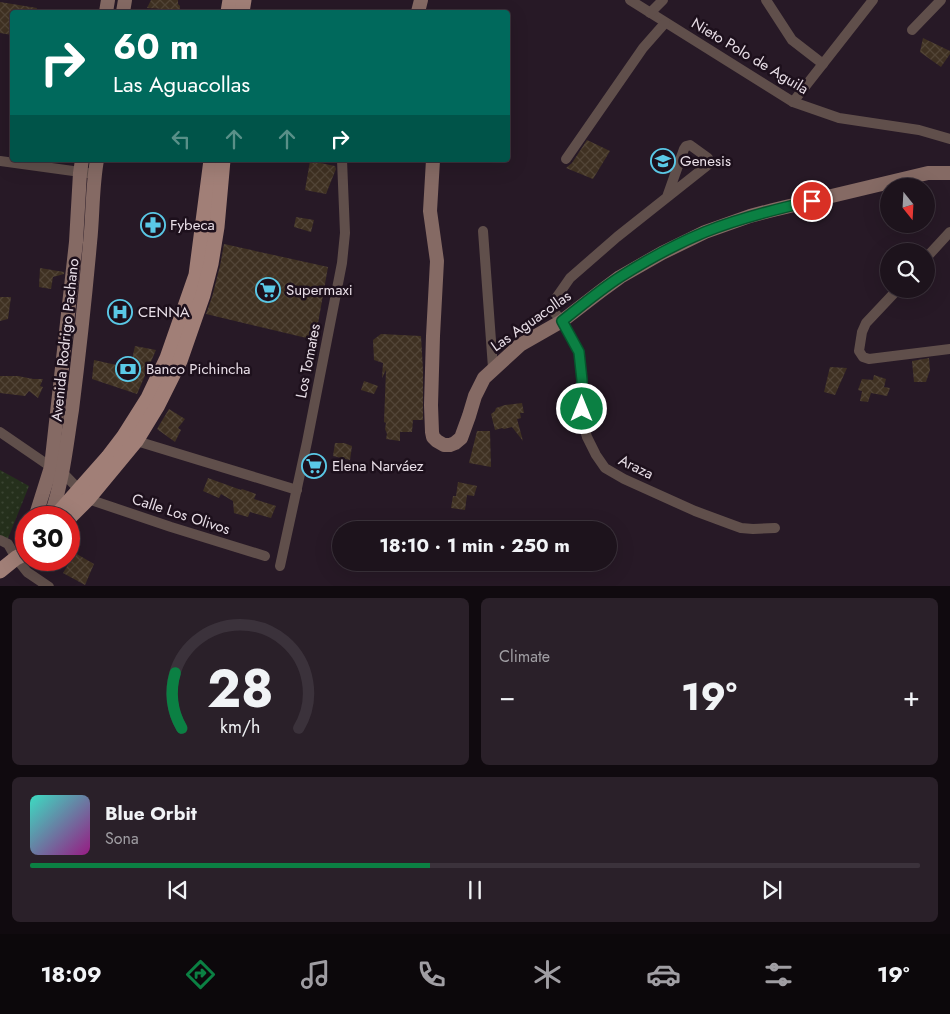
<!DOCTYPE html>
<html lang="en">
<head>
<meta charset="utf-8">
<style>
	:root { --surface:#1d131c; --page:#2a2029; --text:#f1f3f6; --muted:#a09ea3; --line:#3b323b; --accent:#0b8043 }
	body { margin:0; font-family:Jost,sans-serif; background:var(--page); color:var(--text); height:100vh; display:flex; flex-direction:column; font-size:19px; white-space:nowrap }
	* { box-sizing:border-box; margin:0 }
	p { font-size:16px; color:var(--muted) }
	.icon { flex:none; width:28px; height:28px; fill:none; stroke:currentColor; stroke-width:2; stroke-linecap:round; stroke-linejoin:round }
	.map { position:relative; height:586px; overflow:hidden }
	.details { display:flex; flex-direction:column; gap:12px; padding:12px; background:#100a0f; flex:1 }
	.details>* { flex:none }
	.banner { position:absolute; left:10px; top:10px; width:500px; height:152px; border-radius:5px; box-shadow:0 5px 20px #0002,0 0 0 1px var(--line); background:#00695c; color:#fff; overflow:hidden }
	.needle { width:32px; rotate:162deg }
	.buttons { position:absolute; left:880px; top:178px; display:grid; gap:10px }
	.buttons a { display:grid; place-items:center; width:55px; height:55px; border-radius:50%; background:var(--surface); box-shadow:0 5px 20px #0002,0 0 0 1px var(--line); font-size:25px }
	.speed { position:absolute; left:15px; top:506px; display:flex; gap:10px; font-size:25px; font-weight:700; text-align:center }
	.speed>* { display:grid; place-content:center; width:65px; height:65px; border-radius:50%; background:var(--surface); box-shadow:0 5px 20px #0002,0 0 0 1px var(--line); line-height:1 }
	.speed .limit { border:8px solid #d22; background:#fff; color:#111 }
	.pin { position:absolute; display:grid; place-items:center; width:42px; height:42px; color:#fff; margin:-21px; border:2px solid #fff; border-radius:50%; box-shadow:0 1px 5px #0007 }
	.me { position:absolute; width:55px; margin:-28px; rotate:0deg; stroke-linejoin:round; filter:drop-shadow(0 0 4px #0008) }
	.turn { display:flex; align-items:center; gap:18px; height:105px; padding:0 20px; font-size:22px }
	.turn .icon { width:65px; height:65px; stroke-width:2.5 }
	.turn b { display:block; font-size:35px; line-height:42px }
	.lanes { display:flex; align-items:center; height:48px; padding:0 20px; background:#0003; justify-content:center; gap:25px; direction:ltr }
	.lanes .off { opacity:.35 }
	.big { font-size:38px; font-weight:700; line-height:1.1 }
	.details .widget { flex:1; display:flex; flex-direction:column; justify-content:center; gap:8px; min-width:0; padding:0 18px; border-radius:8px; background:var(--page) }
	.details .dial { align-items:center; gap:0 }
	.dial svg { height:130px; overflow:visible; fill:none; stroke:var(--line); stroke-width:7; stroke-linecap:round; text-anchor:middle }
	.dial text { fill:var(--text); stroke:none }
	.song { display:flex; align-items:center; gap:15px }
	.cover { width:60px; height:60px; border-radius:8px; background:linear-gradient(135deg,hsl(170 70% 55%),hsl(310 70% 35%)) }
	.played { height:5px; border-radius:2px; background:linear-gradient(90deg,var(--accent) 45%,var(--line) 45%) }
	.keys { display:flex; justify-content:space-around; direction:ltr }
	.heat { display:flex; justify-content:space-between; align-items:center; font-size:28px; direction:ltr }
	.details .tiles { flex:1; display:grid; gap:12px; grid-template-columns:1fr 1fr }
	.widget:last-child { grid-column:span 2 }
	.trip { position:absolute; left:332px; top:521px; width:285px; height:50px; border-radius:25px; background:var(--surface); box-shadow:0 5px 20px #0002,0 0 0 1px var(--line); font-weight:700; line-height:50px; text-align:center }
	.menu { display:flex; height:80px; justify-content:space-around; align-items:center; background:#0c080b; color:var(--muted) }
	.menu .icon { width:35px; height:35px }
	.menu .selected { color:var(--accent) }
	.menu b { font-size:22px; color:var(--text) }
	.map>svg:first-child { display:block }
	.park { fill:url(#park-dots) }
	.building { fill:url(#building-cross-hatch) }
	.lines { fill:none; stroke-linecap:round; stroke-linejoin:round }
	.street { stroke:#604f4b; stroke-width:10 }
	.secondary { stroke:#856a64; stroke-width:14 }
	.primary { stroke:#a17f77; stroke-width:15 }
	.route-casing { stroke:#07532c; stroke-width:12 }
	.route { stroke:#0b8043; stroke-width:9 }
	.labels { text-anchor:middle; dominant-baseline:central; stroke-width:5; stroke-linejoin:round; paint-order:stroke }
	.street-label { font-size:15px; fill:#e8dee7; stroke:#1d101c }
	.poi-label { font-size:15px; fill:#e8dee7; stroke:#1d101c; text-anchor:start }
</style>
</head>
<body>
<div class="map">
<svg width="950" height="587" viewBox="0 0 950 587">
	<defs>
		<pattern id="park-dots" width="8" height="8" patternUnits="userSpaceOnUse" patternTransform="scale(1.25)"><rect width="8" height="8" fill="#25301c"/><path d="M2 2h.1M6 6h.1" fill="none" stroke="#3a4432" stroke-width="1.8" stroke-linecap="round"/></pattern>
		<pattern id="building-cross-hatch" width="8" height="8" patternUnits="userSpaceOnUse" patternTransform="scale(1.25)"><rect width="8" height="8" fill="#3f3122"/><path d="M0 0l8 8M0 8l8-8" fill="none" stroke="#524537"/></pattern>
	</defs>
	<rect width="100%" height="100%" fill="#271926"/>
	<polygon class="park" points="0,470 29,486 7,541 0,537"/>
	<g class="building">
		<polygon points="151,0 178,0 178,4 180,6 180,12 162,12 164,9 147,8"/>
		<polygon points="0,2 37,8 36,12 12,12 12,35 0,33"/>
		<polygon points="923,38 950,51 950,54 941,67 920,52"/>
		<polygon points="587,140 610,151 593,179 566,168 572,163"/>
		<polygon points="310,161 335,166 336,169 326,194 305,190"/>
		<polygon points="296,217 314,220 311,232 294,227"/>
		<polygon points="224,244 328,267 315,340 206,314 212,297 220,266"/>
		<polygon points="40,268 64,272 64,274 53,277 51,289 39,287"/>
		<polygon points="0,297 11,297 8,319 0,321"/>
		<polygon points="381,334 421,336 423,370 423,420 413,420 412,432 400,432 400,441 386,439 387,434 385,429 386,423 384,422 386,370 382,378 383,363 374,360 373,340"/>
		<polygon points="135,346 156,350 137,394 92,379 94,360 130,368"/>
		<polygon points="929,358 930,370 926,382 914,382 912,361"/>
		<polygon points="830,367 847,368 835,395 824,392"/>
		<polygon points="874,375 886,379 884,387 890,388 887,396 871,393 868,402 860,401 862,391 858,390 862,379 873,380"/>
		<polygon points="0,376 18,376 33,379 43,379 40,386 43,387 38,398 29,391 25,396 0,393"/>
		<polygon points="364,381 378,386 374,394 361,390"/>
		<polygon points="522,403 524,413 520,413 521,418 517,419 523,441 512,427 504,429 502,428 495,430 491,414 495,411 496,408 505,405"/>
		<polygon points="169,409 185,419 178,428 181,430 175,442 157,429"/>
		<polygon points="477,431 490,431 491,467 469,463"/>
		<polygon points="335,443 344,443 352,446 350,460 333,456"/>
		<polygon points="208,478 241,490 242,489 256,494 254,499 276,506 271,518 250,512 248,517 234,513 233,501 221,494 219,498 203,491"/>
		<polygon points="458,482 477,486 474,496 467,495 465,510 451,508 453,496 456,496"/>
		<polygon points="75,553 94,564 85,585 63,573"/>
	</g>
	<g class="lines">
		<g class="street">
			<polyline points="630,0 793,102 839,118 919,130 950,139"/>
			<polyline points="766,0 792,40 823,64"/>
			<polyline points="650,13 663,0"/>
			<polyline points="912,30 941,0"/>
			<polyline points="793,102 873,0"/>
			<polyline points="566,159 643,48 665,23"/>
			<polyline points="0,161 95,174"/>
			<polyline points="667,197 684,149 686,146 690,145 708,158 709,164 617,237 570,278 554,301 554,312 562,321 579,352 582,380 581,397 584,427 587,437 596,455 605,468 624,479 695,511 730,524 741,528 753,529 775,528"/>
			<polyline points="483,231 493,368"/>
			<polyline points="926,258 950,232"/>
			<polyline points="898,289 866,323 862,332 859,351 863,357 869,359 950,349"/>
			<polyline points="0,432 51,467 63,473 88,499 171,527 265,556"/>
			<polyline points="130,439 297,490"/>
			<polyline points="0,540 8,544 16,558 27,572 49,587"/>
			<polyline points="280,566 307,442 342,263 345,233 342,160"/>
		</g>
		<g class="secondary">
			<polyline points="106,12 108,0"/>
			<polyline points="123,12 125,0"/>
			<polyline points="418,12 421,0"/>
			<polyline points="433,160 430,211 437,261 433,336 431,405 432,432 433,437 437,441 444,445 450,445 455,443 461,438 469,416 475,396 484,378 520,345 562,321 601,291 620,277 662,253 705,232 750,216 773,210 928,173 950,173"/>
			<polyline points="35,518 51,467 76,242 80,173 82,160"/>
			<path d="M50,518c13,-36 16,-71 22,-108 7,-56 13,-111 18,-167 3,-27 2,-56 7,-83"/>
		</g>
		<g class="primary">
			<polyline points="228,12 230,0"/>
			<polyline points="242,12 244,0"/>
			<polyline points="54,518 108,457 124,436 148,398 167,358 196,275 211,160"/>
			<polyline points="69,518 88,499 136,441 158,405 180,361 203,295 211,264 217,227 223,160"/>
			<polyline points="0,571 16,558 26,553"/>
		</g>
	</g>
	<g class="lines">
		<defs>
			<path id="route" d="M582,409v-29l-3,-28 -17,-31c19,-15 38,-31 58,-44 27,-17 56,-33 85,-45 35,-14 71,-23 107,-31"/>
		</defs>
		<use href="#route" class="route-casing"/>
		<use href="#route" class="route"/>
	</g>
	<defs>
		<symbol id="school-ring" viewBox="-11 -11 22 22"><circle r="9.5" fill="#1d101c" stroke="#5ac8e6" stroke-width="1.5"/><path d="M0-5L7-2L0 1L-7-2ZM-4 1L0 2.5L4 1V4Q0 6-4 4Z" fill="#5ac8e6"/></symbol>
		<symbol id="pharmacy-ring" viewBox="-11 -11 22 22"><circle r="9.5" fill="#1d101c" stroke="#5ac8e6" stroke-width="1.5"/><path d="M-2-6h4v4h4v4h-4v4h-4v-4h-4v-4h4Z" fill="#5ac8e6"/></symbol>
		<symbol id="supermarket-ring" viewBox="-11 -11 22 22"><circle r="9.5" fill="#1d101c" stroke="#5ac8e6" stroke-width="1.5"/><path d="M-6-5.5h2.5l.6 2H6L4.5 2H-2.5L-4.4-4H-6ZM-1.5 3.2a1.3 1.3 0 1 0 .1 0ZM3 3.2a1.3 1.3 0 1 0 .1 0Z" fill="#5ac8e6"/></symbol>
		<symbol id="hospital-ring" viewBox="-11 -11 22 22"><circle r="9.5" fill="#1d101c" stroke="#5ac8e6" stroke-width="1.5"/><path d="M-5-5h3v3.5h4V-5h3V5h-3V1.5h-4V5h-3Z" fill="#5ac8e6"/></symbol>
		<symbol id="bank-ring" viewBox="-11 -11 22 22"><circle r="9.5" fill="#1d101c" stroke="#5ac8e6" stroke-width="1.5"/><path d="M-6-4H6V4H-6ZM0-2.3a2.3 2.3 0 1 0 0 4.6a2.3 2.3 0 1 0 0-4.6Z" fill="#5ac8e6"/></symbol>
	</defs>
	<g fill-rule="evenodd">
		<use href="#school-ring" x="649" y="147" width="28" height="28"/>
		<use href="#pharmacy-ring" x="139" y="211" width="28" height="28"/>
		<use href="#supermarket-ring" x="254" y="276" width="28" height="28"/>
		<use href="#hospital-ring" x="106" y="298" width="28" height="28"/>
		<use href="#bank-ring" x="114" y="355" width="28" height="28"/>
		<use href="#supermarket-ring" x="300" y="452" width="28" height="28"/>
	</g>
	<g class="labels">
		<g class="street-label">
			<text transform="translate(750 56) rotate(31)">Nieto Polo de Aguila</text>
			<text transform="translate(531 321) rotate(-35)">Las Aguacollas</text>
			<text transform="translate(65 340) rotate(-84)">Avenida Rodrigo Pachano</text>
			<text transform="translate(308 361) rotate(-79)">Los Tomates</text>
			<text transform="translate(636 467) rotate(26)">Araza</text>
			<text transform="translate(181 514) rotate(18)">Calle Los Olivos</text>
		</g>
		<g class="poi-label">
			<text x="680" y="161">Genesis</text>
			<text x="170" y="225">Fybeca</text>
			<text x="286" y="290">Supermaxi</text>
			<text x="138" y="312">CENNA</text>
			<text x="146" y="369">Banco Pichincha</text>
			<text x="332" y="466">Elena Narváez</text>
		</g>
	</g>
</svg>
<div class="buttons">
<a><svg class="needle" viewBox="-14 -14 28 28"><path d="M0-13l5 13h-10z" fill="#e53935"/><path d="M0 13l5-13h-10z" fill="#a09ea3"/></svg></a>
<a><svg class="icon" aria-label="search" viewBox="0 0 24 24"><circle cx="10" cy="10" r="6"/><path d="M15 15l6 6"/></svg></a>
</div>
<div class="speed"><div class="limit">30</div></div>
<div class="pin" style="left:812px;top:201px;background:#d93025"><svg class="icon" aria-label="arrive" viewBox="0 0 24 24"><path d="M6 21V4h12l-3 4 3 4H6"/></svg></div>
<svg class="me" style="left:582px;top:409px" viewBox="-20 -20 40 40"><circle r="17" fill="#0b8043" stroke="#fff" stroke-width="3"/><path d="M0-11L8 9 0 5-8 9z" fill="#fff"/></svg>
<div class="trip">18:10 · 1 min · 250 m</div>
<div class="banner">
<div class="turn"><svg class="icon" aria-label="right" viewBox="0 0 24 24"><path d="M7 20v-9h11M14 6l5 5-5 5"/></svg><div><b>60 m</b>Las Aguacollas</div></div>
<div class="lanes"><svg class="icon off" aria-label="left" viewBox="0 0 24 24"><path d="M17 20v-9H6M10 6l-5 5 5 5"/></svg><svg class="icon off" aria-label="ahead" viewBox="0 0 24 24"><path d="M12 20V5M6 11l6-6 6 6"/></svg><svg class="icon off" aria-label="ahead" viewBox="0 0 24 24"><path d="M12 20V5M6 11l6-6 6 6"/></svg><svg class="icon" aria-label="right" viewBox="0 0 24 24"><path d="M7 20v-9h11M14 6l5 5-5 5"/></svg></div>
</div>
</div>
<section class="details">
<div class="tiles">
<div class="widget dial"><svg viewBox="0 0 100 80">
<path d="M14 69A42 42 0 1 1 86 69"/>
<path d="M14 69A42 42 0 0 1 10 35" stroke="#0b8043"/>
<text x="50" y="56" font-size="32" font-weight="700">28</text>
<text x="50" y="72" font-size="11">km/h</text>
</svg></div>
<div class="widget"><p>Climate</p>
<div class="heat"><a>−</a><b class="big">19°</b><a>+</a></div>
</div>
<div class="widget">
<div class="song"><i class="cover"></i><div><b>Blue Orbit</b><p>Sona</p></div></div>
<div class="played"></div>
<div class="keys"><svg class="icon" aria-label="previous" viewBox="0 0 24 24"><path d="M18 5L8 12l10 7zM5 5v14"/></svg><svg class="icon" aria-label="pause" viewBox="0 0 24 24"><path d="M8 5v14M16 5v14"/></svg><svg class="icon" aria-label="next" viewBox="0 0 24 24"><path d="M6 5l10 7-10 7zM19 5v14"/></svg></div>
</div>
</div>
</section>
<nav class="menu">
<b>18:09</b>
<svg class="icon selected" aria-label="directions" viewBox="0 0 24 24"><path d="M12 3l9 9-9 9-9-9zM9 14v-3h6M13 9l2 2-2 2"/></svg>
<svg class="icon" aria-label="music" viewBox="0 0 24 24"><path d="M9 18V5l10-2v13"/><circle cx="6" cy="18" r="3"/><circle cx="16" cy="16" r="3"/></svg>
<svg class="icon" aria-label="phone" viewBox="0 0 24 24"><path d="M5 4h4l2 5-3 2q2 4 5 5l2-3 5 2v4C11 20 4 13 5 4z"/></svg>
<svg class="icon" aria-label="climate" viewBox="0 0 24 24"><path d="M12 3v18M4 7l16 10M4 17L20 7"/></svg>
<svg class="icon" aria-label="car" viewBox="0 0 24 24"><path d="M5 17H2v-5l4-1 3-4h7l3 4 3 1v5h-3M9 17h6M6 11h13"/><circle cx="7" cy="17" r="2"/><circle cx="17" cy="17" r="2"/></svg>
<svg class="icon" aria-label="filters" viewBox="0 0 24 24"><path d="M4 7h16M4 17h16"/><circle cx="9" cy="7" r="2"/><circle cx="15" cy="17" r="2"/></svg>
<b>19°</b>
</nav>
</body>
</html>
